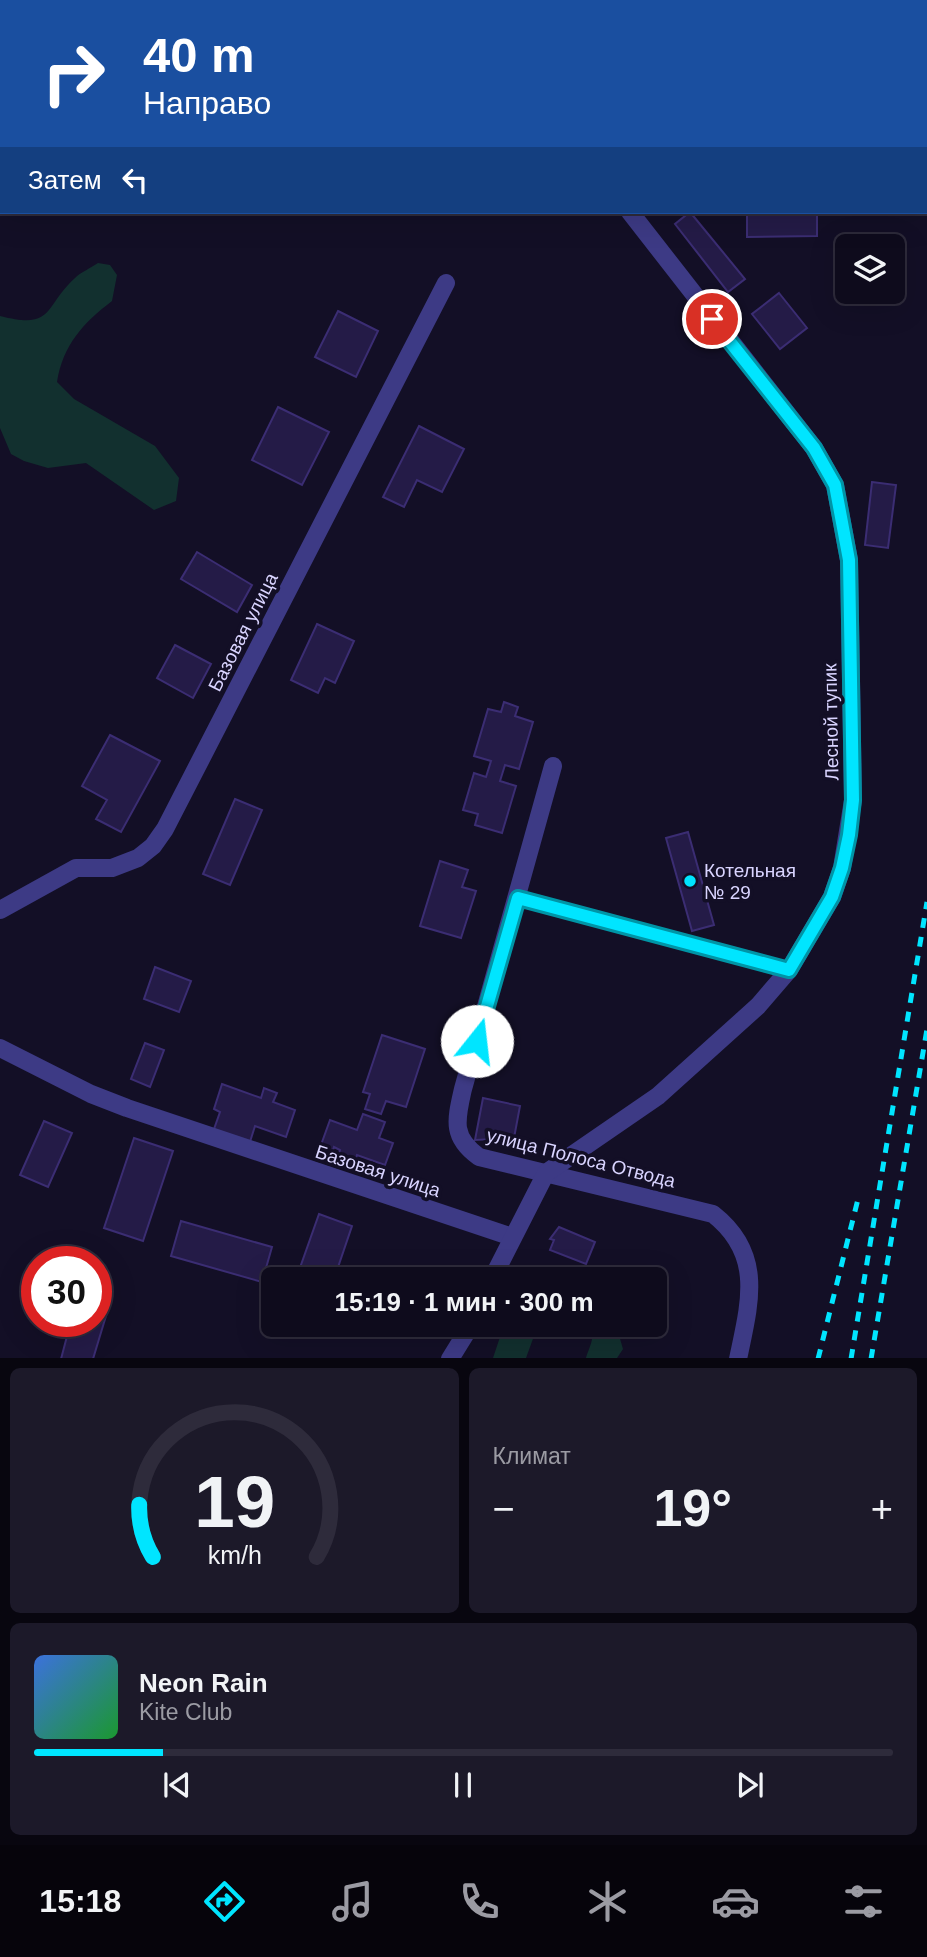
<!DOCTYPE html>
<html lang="ru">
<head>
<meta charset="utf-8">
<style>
	:root { --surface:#0e0b1c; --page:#1c1929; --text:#f1f3f6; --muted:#9b9ba3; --line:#2e2b3b; --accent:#00e5ff }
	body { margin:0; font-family:Arial,sans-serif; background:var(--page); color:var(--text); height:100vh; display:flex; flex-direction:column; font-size:26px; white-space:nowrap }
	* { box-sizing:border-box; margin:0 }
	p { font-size:23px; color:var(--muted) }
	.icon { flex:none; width:38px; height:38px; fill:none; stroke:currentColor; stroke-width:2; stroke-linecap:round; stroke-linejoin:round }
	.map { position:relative; height:1358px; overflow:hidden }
	.panel { display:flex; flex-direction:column; gap:10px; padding:10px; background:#08060f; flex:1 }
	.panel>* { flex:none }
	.guide { position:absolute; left:0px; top:0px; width:928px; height:214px; box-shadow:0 7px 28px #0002,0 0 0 2px var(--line); background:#1a4fa0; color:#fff; overflow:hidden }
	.tools { position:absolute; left:835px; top:234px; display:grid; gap:14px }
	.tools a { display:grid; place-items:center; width:70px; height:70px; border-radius:10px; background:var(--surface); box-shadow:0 7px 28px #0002,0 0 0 2px var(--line); font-size:35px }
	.speed { position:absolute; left:21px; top:1246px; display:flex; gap:14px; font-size:35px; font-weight:700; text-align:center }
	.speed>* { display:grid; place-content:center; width:91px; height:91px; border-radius:50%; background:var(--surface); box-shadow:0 7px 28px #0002,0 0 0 2px var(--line); line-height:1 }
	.speed .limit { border:10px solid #d22; background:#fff; color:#111 }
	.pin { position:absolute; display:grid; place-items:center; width:60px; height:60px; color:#fff; margin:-30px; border:4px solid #fff; border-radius:50%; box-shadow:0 2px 7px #0007 }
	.me { position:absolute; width:77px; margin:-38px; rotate:16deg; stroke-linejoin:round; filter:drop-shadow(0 0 5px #0008) }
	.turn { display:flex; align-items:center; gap:24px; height:147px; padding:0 28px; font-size:32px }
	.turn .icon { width:91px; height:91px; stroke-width:2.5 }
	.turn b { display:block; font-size:49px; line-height:60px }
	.then { display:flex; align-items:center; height:66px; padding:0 28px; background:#0003; gap:14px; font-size:26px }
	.big { font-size:52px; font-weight:700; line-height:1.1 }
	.panel .widget { flex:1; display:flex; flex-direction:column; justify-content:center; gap:10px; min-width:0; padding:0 24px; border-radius:10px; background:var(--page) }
	.panel .dial { align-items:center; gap:0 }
	.dial svg { height:182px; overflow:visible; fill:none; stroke:var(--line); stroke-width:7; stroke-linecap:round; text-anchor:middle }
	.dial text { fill:var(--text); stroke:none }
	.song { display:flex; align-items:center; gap:21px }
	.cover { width:84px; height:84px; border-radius:10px; background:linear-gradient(135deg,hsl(220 70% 55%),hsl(130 70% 35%)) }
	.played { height:7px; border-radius:4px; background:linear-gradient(90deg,var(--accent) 15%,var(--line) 15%) }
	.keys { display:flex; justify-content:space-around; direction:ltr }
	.heat { display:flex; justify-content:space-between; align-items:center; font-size:38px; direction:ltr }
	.panel .tiles { flex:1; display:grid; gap:10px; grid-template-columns:1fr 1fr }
	.widget:last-child { grid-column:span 2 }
	.trip { position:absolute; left:261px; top:1267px; width:406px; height:70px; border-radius:10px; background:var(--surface); box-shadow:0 7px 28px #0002,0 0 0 2px var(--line); font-weight:700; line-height:70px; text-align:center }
	.menu { display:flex; height:112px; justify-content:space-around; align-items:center; background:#06040b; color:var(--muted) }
	.menu .icon { width:49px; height:49px }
	.menu .selected { color:var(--accent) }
	.menu b { font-size:32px; color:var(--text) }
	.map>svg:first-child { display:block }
	.green { fill:#12302f }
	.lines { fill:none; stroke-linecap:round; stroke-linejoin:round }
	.stream { stroke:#0c2248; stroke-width:8 }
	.building { fill:#241b47; stroke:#3b2d73; stroke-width:2 }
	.lane { stroke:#3d3a85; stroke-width:16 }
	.street { stroke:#3d3a85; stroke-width:18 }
	.rail { stroke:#00e5ff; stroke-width:5; stroke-dasharray:10 9; stroke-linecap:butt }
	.route-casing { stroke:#0095a6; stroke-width:18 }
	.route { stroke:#00e5ff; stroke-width:12 }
	.poi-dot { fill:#00e5ff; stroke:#130f26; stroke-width:2.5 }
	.labels { text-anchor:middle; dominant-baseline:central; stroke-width:7; stroke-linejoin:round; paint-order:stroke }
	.street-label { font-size:19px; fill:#d9d4ff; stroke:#130f26 }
	.poi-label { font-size:19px; fill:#d9d4ff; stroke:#130f26; text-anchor:start }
</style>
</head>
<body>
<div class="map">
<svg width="927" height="1359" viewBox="0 0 927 1359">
	<rect width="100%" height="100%" fill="#130f26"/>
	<g class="green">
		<path d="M98,263l12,2 7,10 -5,26c-29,22 -49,44 -55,81l17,17 81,47 24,32 -3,23 -22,9 -68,-47 -38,5 -24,-7 -13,-7 -11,-26v-112c55,14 43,-9 75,-38 6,-6 16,-10 23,-15z"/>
		<polygon points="504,1325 538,1325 526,1358 493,1358"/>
		<path d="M587,1325h29l7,24 -6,9h-31c3,-11 12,-24 1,-33z"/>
	</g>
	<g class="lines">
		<g class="stream">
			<polyline points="36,2 39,0"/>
			<polyline points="0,27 2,26"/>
		</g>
	</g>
	<g class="building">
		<polygon points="690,212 745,279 728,292 675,224"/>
		<polygon points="747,212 817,212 817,236 747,237"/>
		<polygon points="779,293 807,328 780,349 752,314"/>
		<polygon points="338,311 378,331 356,377 315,357"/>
		<polygon points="278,407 329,432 302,485 252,460"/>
		<polygon points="419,426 464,449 442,492 417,480 404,507 383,497"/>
		<polygon points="872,482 896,485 888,548 865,545"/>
		<polygon points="197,552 252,585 237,612 181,579"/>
		<polygon points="317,624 354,641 335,683 325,678 318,693 291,680"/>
		<polygon points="175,645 211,664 193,698 157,678"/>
		<polygon points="504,702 518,707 515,716 533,722 519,769 505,765 500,781 516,786 502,833 475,825 478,814 463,810 474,773 486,777 491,761 474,756 488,709 501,712"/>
		<polygon points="110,735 160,761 121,832 96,819 107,800 82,786"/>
		<polygon points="235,799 262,810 230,885 203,874"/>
		<polygon points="688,832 714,925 692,931 666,838"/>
		<polygon points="440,861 468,870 462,887 476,891 461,938 420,926"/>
		<polygon points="155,967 191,981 179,1012 144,999"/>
		<polygon points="382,1035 425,1049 406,1107 386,1101 381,1114 365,1109 370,1094 363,1092"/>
		<polygon points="145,1043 164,1050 150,1087 131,1079"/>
		<polygon points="222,1084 261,1098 264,1088 277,1093 273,1102 295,1110 286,1137 255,1126 249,1145 213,1132 220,1112 214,1109"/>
		<polygon points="483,1098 520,1106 514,1138 475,1140"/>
		<polygon points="363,1114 385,1122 379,1138 393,1143 385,1165 357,1155 353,1168 336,1162 340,1150 334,1147 330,1160 317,1156 330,1120 357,1130"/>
		<polygon points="44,1121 72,1133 48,1187 20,1175"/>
		<polygon points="134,1138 173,1151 143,1241 104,1228"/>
		<polygon points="319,1214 352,1226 334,1279 296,1279"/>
		<polygon points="181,1221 272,1247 262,1282 171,1256"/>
		<polygon points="559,1227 595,1242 586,1264 550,1250 554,1240 550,1239"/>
		<polygon points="96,1302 109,1306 93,1359 61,1359 71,1321 96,1321"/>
	</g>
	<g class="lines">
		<polyline class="lane" points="518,898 789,970"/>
		<g class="street">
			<polyline points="517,0 518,2"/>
			<path d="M553,766l-90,323c-7,31 -12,48 16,68l234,57c51,40 37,88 25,145"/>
			<polyline points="0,910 76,868 112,868 138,858 153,846 165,829 446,283"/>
			<polyline points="0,1048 91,1094 127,1108 512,1237"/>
			<polyline points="492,1279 546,1173 658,1096 758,1006 789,970 832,897 842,868 853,800 849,560 835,485 814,448 630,212"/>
			<polyline points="450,1359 471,1325"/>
		</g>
		<g class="rail">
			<polyline points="818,1359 859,1195"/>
			<polyline points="851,1359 927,902"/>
			<polyline points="871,1359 927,1029"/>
		</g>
	</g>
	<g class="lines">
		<defs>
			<polyline id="route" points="477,1041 518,898 789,970 832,897 842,868 849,835 853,800 849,560 835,485 814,448 712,319"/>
		</defs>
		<use href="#route" class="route-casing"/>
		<use href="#route" class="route"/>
	</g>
	<circle class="poi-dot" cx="690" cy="881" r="7"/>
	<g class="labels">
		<g class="street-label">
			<text transform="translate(243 632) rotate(-63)">Базовая улица</text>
			<text transform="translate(831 722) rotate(-91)">Лесной тупик</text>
			<text transform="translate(581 1158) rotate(14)">улица Полоса Отвода</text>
			<text transform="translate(378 1171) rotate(18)">Базовая улица</text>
		</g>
		<g class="poi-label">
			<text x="704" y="870">Котельная<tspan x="704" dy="22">№ 29</tspan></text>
		</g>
	</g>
</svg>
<div class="tools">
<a><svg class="icon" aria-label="layers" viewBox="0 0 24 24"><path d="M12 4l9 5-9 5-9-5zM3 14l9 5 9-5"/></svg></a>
</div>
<div class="speed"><div class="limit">30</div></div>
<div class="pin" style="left:712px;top:319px;background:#d93025"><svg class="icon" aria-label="arrive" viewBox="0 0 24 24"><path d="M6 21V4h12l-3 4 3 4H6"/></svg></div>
<svg class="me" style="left:477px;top:1041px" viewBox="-20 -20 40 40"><circle r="19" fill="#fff"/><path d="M0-13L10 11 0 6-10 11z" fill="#00e5ff"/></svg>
<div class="trip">15:19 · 1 мин · 300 m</div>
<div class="guide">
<div class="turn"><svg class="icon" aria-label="right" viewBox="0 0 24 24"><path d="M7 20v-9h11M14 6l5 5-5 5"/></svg><div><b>40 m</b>Направо</div></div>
<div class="then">Затем<svg class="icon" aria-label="left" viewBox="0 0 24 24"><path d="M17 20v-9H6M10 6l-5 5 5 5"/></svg></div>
</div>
</div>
<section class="panel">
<div class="tiles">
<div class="widget dial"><svg viewBox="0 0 100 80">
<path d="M14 69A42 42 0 1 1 86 69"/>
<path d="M14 69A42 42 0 0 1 8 46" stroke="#00e5ff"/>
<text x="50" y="56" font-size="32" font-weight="700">19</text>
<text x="50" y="72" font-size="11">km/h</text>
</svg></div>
<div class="widget"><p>Климат</p>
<div class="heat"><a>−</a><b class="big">19°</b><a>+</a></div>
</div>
<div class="widget">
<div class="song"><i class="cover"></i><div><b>Neon Rain</b><p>Kite Club</p></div></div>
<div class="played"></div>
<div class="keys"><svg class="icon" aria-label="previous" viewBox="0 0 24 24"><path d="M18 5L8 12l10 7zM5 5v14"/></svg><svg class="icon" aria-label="pause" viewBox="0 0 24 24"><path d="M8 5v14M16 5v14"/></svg><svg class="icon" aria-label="next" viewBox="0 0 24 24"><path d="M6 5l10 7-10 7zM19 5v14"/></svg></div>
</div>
</div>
</section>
<nav class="menu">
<b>15:18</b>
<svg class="icon selected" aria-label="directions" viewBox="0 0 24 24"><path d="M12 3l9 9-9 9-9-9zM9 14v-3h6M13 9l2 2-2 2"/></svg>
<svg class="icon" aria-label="music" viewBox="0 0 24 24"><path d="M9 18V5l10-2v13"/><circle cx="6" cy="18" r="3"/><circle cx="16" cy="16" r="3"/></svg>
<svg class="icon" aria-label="phone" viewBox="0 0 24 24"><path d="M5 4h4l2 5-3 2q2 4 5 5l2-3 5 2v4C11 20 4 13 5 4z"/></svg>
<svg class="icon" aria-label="climate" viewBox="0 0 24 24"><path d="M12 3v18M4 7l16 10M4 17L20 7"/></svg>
<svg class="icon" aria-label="car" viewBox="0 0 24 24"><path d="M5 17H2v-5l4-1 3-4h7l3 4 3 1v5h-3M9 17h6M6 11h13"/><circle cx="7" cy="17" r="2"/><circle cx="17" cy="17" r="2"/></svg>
<svg class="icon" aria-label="filters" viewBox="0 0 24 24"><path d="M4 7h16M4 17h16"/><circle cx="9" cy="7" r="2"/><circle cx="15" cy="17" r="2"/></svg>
</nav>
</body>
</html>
